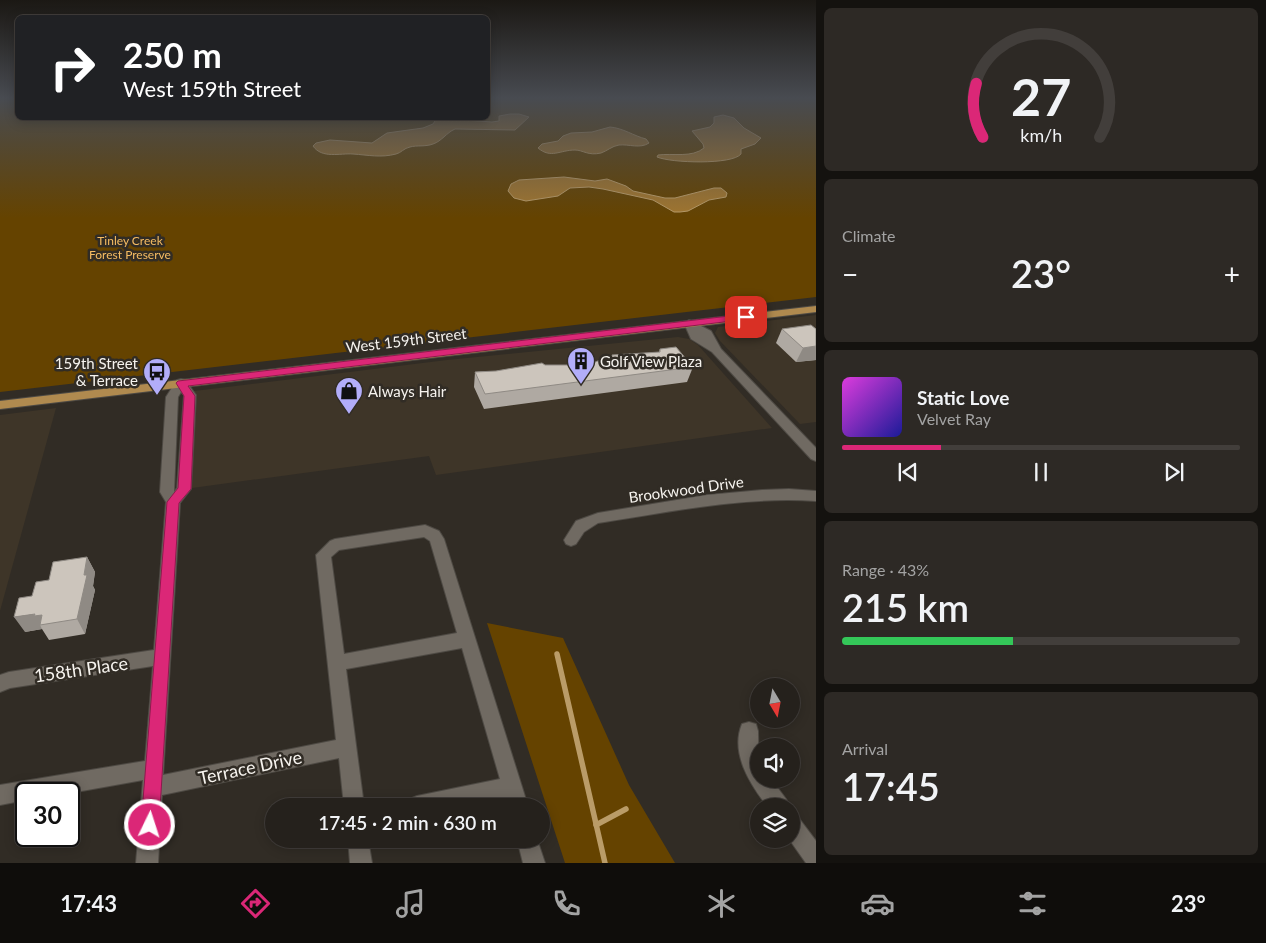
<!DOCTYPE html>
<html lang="en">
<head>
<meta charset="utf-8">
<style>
	:root { --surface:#25211c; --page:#2d2925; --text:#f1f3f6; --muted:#a3a3a3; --line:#423e3b; --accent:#db2777 }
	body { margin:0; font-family:Lato,sans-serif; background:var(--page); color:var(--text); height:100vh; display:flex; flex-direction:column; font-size:19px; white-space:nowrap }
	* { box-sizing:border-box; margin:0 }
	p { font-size:16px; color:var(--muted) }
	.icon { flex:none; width:28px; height:28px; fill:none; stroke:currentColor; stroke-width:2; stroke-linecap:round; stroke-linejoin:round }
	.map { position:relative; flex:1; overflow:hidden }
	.side { display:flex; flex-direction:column; gap:8px; padding:8px; background:#14120f; width:450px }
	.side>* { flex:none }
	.banner { position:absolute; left:15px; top:15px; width:475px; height:105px; border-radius:8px; box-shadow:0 2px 12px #0003,0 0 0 1px var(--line); background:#202124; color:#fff; overflow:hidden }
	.needle { width:32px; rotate:170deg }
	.fabs { position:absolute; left:750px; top:678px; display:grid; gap:10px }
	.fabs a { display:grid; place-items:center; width:50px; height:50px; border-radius:50%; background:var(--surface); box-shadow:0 2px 12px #0003,0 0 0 1px var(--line); font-size:25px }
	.speed { position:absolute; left:15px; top:782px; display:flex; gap:10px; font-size:25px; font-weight:700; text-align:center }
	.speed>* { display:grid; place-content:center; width:65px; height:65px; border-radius:50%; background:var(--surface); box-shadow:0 2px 12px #0003,0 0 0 1px var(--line); line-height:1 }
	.speed .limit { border:2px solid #111; border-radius:8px; background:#fff; color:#111 }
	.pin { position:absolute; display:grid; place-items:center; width:42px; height:42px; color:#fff; margin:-21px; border-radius:10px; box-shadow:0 2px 8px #0006 }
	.me { position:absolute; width:55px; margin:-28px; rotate:4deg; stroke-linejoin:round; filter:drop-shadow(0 0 4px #0008) }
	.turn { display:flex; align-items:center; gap:18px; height:105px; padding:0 25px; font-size:22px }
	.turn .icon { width:65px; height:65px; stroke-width:2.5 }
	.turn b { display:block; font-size:35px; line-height:42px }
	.big { font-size:38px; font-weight:600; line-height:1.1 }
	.side .widget { flex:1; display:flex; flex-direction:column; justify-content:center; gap:8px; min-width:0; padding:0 18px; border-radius:8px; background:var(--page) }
	.side .dial { align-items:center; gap:0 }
	.dial svg { height:130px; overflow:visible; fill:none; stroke:var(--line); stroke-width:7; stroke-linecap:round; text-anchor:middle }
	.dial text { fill:var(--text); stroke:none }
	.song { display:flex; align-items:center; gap:15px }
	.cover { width:60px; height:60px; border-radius:8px; background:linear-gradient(135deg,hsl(300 70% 55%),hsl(240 70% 35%)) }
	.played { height:5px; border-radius:2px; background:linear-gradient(90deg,var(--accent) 25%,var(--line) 25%) }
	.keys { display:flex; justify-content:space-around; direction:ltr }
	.heat { display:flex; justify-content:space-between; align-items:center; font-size:28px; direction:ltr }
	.charge { height:8px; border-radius:4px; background:linear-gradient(90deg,#34c759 43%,var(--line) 0) }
	.trip { position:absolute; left:265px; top:798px; width:285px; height:50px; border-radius:25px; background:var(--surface); box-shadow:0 2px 12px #0003,0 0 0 1px var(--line); font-weight:600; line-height:50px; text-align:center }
	.tabs { display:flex; height:80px; justify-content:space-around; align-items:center; background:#0f0d0b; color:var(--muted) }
	.tabs .icon { width:35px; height:35px }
	.tabs .current { color:var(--accent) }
	.tabs b { font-size:22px; color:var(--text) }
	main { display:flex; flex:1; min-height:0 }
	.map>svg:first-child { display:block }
	.built { fill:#3e3528 }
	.green { fill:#654300 }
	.water { fill:#a1762f; stroke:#ba9c68 }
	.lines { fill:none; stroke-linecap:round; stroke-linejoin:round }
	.stream { stroke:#ba9c68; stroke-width:5.5 }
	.minor-casing { stroke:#4e4a44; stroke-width:2 }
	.primary-casing { stroke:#4e4a44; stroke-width:2 }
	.minor { fill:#706a62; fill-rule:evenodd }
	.primary { fill:#b08a4f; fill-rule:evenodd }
	.wall { fill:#afa9a2 }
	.shaded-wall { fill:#8f8a84 }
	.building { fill:#ccc5bc; stroke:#8f8a84 }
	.route { fill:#db2777; stroke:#8e194d }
	.labels { text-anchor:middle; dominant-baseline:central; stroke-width:5; stroke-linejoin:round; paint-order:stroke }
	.far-park-label { font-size:12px; fill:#f6bc62; stroke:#312c25 }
	.street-label { font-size:15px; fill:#f6f3ee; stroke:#312c25 }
	.poi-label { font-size:15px; fill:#f6f3ee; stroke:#312c25; text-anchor:start }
	.near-street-label { font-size:18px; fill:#f6f3ee; stroke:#312c25 }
</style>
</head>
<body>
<main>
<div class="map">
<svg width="816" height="863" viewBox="0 0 816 863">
	<rect width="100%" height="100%" fill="#312c25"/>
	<g class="built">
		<polygon points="816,315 816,422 800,424 720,341 715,333 718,327"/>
		<polygon points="678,337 689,339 698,345 772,428 436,475 429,456 192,488 194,391 447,360"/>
		<polygon points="56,408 0,611 0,415"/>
	</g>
	<g class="green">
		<polygon points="0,98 17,98 18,118 488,118 488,98 816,98 816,297 0,392"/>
		<polygon points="487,623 563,638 629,785 675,863 565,863"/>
	</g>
	<g class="water">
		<path d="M510,114h9l10,3 -14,13 -60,-1c-9,4 -13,12 -22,15 -8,3 -16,1 -23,3 -6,1 -9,6 -14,7 -15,4 -28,1 -43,0 -13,-1 -31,5 -40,-8l3,-3 14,-3 42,3 15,-10 36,-5 10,-4 4,-6 55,4 7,-1v-5z"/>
		<path d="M723,115l11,3 10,10 17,10 -6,6 -14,5v5c-9,11 -70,9 -84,3l1,-2c15,-2 34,3 46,-7l-1,-4 -11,-13 18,-4 4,-4v-6z"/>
		<path d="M610,127c13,1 24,9 36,12l3,4c-9,6 -20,1 -30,2 -7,1 -12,6 -18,8 -13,3 -18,-3 -26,-3 -15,0 -24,9 -37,-2l4,-4 16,-3 5,-5 8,-3 21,-1z"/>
		<polygon points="564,177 595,181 607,179 626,186 633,191 665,198 675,198 714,188 721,188 727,193 726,197 709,200 688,211 680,212 674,212 653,200 603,189 589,187 570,188 558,196 526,201 514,198 508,191 511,184 519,180"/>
	</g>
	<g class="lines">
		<g class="stream">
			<polyline points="557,654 605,863"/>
			<polyline points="596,825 626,809"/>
		</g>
		<defs>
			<g id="minor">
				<polygon points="689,320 711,331 721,349 816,448 816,461 811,459 712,352 691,339 684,323"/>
				<path d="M181,379l4,1 11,15 -5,94 -11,14 -17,272 173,-35 -20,-185 14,-14 5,-2 90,-14 14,6 5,8 84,267h-20l-3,-9 -42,9h-56l3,-7 7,-3 83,-17 -38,-131 -116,21 18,137h-20l-5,-48 -177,37 -4,68h-22l7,-83 -78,14h-39v6l-26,5v-20l145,-24 8,-95 -143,22 -10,4v-17l9,-3 145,-22 12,-148 -6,-10 6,-95 11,-17zM181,392l3,3 -7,93 -3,4 4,-95zM424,537l6,4 27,92 -113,21 -13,-97 8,-7z"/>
				<path d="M789,489l27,2v10c-74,-5 -145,11 -218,22l-14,9 -8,12 -5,2 -5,-2 -2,-4 12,-19 22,-8 109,-18 55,-5z"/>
				<path d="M749,722l7,2 2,7 1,48h12l15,20 3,7h-22c-17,-22 -37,-53 -25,-82z"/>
				<polygon points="791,814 798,817 816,841 816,863 806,863 789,839 791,839"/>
				<polygon points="348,839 368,839 372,863 350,863"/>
				<polygon points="517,839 537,839 545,863 523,863"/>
			</g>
			<polygon id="primary" points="816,306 816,312 0,409 0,401"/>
		</defs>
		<use href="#minor" class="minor-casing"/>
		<use href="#primary" class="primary-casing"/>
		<use href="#minor" class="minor"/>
		<use href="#primary" class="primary"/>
	</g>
	<g class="wall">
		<polygon points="782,329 816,329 816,360 796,362 776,343"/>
		<polygon points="660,349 693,367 687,382 484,409 474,387 475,372 496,371 545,365 568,365 595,362 659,352"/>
		<polygon points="87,557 95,572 93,586 95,590 85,634 49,640 42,629 25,632 49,580"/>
	</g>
	<g class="shaded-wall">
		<polygon points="816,346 816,360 796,362 803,348"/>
		<polygon points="87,557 95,572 93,586 95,590 85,634 77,619"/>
		<polygon points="35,614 42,615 40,625 42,629 25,632 14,617"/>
	</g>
	<g class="building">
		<polygon points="811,325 816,329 816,346 803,348 782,329"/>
		<polygon points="676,347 693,367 485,394 475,372 496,371 542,363 545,365 568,365 595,362 612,356 612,355 660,352 660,349"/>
		<polygon points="87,557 84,575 87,575 77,619 40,625 42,615 34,616 35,614 14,617 19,598 32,596 36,582 49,580 53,562"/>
	</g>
	<linearGradient id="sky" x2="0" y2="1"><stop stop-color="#1b1814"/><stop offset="0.45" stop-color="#484b51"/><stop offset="1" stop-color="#484b51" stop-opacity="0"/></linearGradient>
	<rect width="816" height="218" fill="url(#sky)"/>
	<polygon class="route" points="746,314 749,315 749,319 188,386 195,396 191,489 179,503 159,825 156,832 150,835 143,832 141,825 167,502 178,488 184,396 176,383 178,381"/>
	<defs>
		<symbol id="building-pin" viewBox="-11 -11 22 30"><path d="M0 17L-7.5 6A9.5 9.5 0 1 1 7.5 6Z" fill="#b2adf9" stroke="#312c25"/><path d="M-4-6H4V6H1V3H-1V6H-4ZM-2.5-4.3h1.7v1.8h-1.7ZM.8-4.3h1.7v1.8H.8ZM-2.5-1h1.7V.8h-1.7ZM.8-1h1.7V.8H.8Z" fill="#111"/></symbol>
		<symbol id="bus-pin" viewBox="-11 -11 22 30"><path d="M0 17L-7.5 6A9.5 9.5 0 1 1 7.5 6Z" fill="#b2adf9" stroke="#312c25"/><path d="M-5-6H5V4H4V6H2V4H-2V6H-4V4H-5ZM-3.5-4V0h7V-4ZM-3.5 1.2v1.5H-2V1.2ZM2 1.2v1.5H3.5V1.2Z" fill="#111"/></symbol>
		<symbol id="shop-pin" viewBox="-11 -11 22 30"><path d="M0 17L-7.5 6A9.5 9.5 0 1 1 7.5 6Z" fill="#b2adf9" stroke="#312c25"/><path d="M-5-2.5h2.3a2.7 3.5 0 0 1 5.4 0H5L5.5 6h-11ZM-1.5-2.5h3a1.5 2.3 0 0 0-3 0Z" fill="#111"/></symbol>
	</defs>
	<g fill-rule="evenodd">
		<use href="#building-pin" x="565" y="345" width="32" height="43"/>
		<use href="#bus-pin" x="141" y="356" width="32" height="43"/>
		<use href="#shop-pin" x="333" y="375" width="32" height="43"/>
	</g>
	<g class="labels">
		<g class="far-park-label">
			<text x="130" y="240">Tinley Creek<tspan x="130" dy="14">Forest Preserve</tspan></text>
		</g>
		<g class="street-label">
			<text transform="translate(406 340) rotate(-7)">West 159th Street</text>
			<text transform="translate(686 489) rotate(-8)">Brookwood Drive</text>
		</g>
		<g class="poi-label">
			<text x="600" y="361">Golf View Plaza</text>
			<text x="138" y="363" text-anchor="end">159th Street<tspan x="138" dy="17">&amp; Terrace</tspan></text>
			<text x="368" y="391">Always Hair</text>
		</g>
		<g class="near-street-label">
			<text transform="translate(81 669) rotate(-8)">158th Place</text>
			<text transform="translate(250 767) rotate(-12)">Terrace Drive</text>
		</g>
	</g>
</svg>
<div class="fabs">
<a><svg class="needle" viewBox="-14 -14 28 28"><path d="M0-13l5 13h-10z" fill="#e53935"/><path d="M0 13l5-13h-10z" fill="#a3a3a3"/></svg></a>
<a><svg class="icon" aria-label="sound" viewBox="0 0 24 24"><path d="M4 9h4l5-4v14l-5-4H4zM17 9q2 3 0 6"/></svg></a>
<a><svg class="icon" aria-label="layers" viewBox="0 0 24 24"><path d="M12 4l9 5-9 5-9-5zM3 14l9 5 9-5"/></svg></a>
</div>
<div class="speed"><div class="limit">30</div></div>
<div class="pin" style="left:746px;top:317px;background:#d93025"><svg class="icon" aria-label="arrive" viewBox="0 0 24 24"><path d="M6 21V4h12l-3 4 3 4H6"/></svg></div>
<svg class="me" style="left:150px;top:825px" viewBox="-20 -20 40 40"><circle r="17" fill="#db2777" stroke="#fff" stroke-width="3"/><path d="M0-11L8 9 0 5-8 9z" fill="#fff"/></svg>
<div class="trip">17:45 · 2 min · 630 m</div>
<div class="banner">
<div class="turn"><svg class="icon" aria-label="right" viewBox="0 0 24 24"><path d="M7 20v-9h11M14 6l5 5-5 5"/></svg><div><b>250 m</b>West 159th Street</div></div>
</div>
</div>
<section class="side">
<div class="widget dial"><svg viewBox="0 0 100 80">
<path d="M14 69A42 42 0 1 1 86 69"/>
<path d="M14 69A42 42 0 0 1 10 36" stroke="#db2777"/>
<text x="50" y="56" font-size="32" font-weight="700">27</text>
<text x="50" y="72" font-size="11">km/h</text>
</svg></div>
<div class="widget"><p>Climate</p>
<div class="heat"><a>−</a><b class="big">23°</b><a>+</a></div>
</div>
<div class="widget">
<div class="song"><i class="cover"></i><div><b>Static Love</b><p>Velvet Ray</p></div></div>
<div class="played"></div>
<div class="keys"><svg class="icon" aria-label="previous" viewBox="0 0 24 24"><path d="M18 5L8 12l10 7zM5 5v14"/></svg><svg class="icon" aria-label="pause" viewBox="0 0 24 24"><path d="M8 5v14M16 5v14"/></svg><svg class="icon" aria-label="next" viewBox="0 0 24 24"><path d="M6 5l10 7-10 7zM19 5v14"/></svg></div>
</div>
<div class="widget"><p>Range · 43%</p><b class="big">215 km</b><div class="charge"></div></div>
<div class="widget"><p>Arrival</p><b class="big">17:45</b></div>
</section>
</main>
<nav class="tabs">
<b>17:43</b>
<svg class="icon current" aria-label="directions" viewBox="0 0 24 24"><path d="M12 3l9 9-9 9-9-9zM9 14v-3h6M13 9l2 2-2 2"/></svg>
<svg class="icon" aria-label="music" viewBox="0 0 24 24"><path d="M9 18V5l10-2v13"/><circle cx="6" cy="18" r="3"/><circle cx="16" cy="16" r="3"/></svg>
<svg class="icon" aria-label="phone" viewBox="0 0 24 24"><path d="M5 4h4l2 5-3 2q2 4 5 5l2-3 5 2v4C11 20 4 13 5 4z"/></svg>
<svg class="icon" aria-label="climate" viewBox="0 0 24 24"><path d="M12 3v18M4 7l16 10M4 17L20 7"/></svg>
<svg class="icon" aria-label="car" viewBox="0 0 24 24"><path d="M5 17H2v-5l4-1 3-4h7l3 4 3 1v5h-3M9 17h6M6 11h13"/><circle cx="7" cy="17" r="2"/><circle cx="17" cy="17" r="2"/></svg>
<svg class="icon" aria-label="filters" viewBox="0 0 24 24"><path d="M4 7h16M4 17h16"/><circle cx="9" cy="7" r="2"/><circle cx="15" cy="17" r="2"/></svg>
<b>23°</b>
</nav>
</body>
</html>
